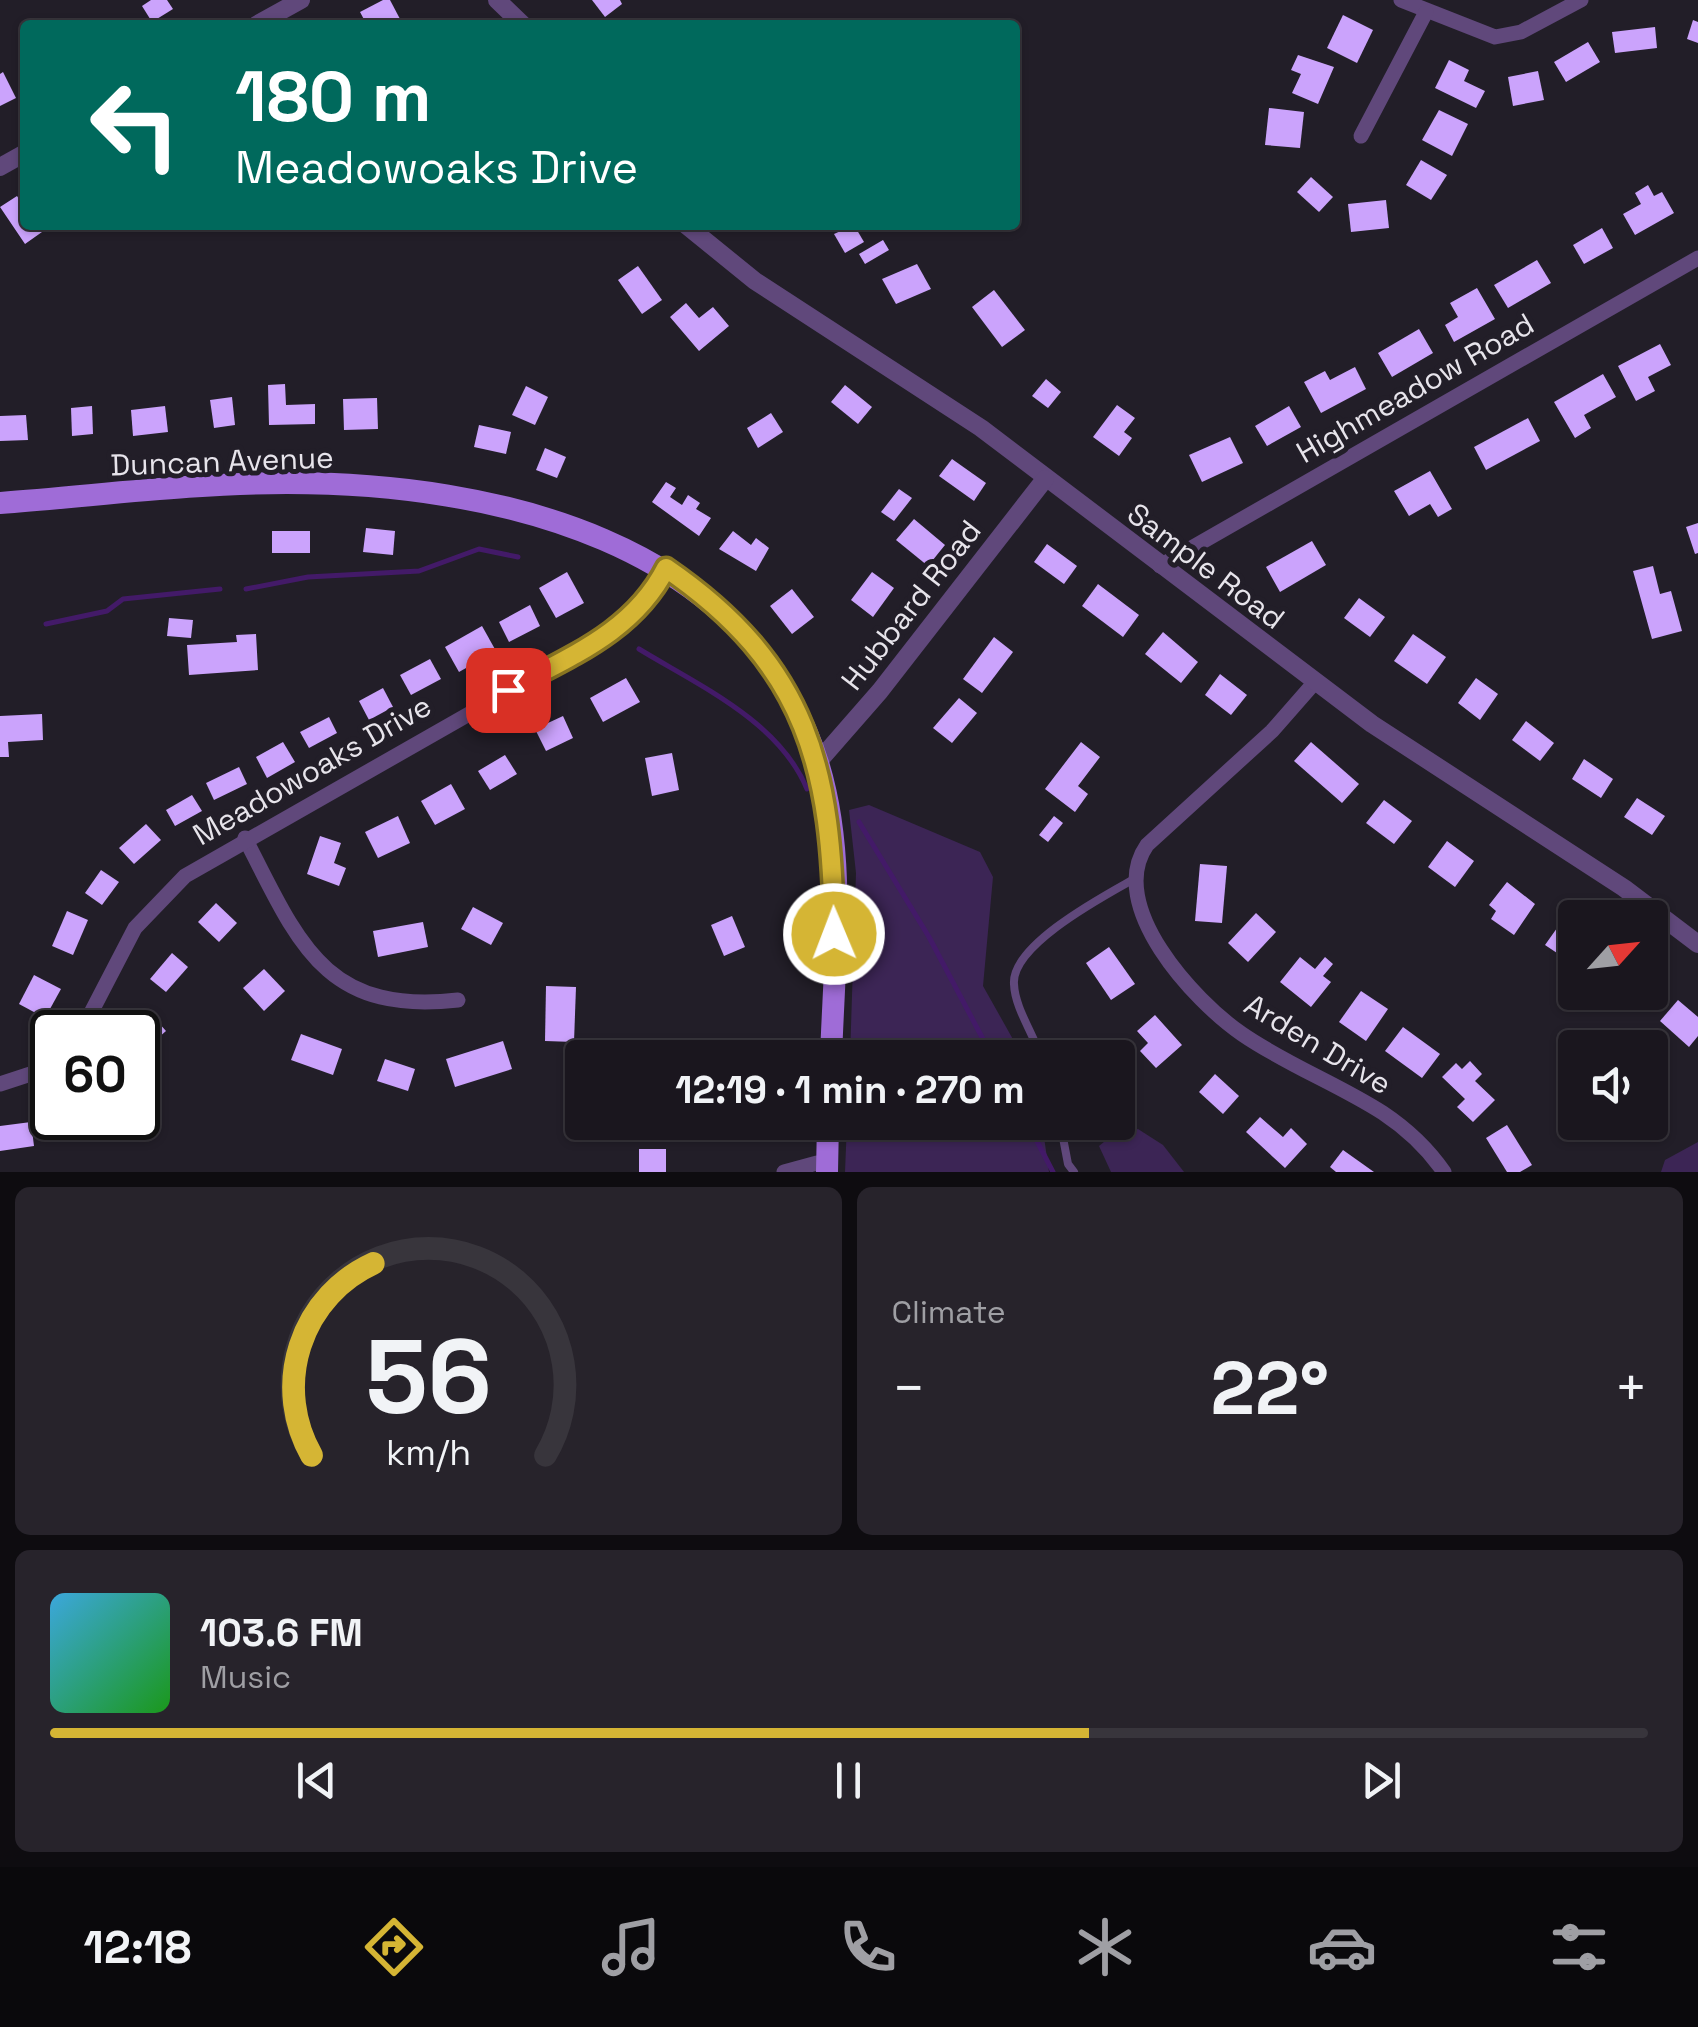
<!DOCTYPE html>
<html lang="en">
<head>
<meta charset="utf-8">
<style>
	:root { --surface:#1a161e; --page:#27232b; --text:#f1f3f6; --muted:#9f9fa4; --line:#38353c; --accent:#d5b534 }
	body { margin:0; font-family:"Space Grotesk",sans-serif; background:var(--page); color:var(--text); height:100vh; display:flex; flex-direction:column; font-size:38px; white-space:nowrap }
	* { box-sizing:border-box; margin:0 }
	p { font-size:32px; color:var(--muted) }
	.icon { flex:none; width:55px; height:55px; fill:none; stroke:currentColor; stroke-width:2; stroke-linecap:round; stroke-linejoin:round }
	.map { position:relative; height:1172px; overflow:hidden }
	.details { display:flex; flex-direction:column; gap:15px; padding:15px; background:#0e0c10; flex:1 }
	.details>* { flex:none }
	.guide { position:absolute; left:20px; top:20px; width:1000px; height:210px; border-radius:10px; box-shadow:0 2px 8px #0004,0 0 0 2px var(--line); background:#00695c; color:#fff; overflow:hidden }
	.needle { width:65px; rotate:63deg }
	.tools { position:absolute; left:1558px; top:900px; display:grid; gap:20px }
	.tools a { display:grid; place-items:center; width:110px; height:110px; border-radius:10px; background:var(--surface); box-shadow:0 2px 8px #0004,0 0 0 2px var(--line); font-size:50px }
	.speed { position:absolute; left:30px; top:1010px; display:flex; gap:20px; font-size:50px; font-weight:700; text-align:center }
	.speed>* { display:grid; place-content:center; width:130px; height:130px; border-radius:50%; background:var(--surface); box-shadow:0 2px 8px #0004,0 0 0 2px var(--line); line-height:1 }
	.speed .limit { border:5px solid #111; border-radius:15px; background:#fff; color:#111 }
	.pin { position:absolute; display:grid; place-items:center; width:85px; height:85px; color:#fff; margin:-42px; border-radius:20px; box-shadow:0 5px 15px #0006 }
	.me { position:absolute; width:110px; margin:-55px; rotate:359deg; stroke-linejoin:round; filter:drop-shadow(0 0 8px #0008) }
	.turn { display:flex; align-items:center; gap:35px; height:210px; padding:0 50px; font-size:45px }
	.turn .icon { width:130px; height:130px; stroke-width:2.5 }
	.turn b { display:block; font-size:70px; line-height:85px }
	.big { font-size:75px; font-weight:800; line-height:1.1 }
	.details .widget { flex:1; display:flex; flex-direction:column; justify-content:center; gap:15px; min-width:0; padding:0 35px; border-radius:15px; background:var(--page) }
	.details .dial { align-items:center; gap:0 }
	.dial svg { height:260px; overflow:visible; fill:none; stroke:var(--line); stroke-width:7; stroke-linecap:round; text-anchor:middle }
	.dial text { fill:var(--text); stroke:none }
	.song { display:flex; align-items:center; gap:30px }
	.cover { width:120px; height:120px; border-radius:15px; background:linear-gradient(135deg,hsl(200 70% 55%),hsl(120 70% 35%)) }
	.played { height:10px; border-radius:5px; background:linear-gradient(90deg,var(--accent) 65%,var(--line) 65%) }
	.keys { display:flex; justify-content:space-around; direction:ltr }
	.heat { display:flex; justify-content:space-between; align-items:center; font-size:55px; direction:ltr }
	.details .tiles { flex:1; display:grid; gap:15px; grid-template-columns:1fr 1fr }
	.widget:last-child { grid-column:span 2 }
	.trip { position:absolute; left:565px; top:1040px; width:570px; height:100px; border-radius:10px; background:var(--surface); box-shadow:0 2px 8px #0004,0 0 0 2px var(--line); font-weight:800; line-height:100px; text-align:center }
	.menu { display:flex; height:160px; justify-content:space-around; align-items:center; background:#0a090c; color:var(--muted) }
	.menu .icon { width:70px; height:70px }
	.menu .selected { color:var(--accent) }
	.menu b { font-size:45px; color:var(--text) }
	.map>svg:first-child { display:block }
	.green { fill:#3c2555 }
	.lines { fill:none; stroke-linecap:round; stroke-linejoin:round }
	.stream { stroke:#431a68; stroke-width:5 }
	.building { fill:#cba3fc }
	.service { stroke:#60487b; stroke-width:8 }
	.minor { stroke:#60487b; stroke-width:15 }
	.tertiary { stroke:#60487b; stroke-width:18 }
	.primary { stroke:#9f6cd7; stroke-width:22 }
	.route-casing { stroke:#8a7622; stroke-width:25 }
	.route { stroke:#d5b534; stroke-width:18 }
	.labels { text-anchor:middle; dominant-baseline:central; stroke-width:10; stroke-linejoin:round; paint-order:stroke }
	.street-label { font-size:30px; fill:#e7e4eb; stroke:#221e28 }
</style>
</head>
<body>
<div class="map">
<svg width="1698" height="1172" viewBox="0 0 1698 1172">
	<rect width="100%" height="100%" fill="#221e28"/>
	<g class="green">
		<polygon points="869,805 980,852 993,877 983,986 1023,1057 850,1057 856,873 849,810"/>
		<polygon points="847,1123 1042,1123 1049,1172 845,1172"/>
		<polygon points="1138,1129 1163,1145 1184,1172 1111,1172 1099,1146 1110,1137"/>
		<polygon points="1698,1142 1698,1172 1661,1172 1665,1160"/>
	</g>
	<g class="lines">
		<g class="stream">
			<polyline points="246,589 308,577 419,571 479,549 518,557"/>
			<polyline points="46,624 107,611 123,599 220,589"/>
			<path d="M639,649c59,36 140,72 168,140"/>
			<polyline points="859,822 929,937 993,1058"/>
			<polyline points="1027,1122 1053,1172"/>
		</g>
	</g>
	<g class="building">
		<polygon points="151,0 167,0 173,9 152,22 142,6"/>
		<polygon points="383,0 390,0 400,19 390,25 367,25 360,12"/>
		<polygon points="592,0 620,0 622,4 605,17"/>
		<polygon points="1343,15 1373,30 1357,63 1327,48"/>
		<polygon points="1693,20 1698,22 1698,43 1687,39"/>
		<polygon points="1655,27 1657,48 1615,53 1612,32"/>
		<polygon points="1588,42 1600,62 1566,82 1554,62"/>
		<polygon points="1298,55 1334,67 1318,104 1292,93 1301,74 1291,70"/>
		<polygon points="1449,60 1469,70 1464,81 1485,91 1476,108 1435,88"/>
		<polygon points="1538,71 1544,100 1513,106 1508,77"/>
		<polygon points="3,72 16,98 0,106 0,74"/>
		<polygon points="1269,108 1304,112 1300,148 1265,145"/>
		<polygon points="1439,110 1468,124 1452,156 1422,140"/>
		<polygon points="1421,160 1447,175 1431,200 1406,185"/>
		<polygon points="1311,177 1333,197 1319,212 1297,192"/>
		<polygon points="1648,185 1654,196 1662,192 1674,213 1635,235 1623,214 1641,204 1635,193"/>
		<polygon points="17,196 25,208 25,225 37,225 42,232 25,244 0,207"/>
		<polygon points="1386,200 1389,228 1351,232 1348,204"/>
		<polygon points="854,225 864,242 845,253 834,234"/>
		<polygon points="1602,228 1613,248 1584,264 1573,245"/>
		<polygon points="883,240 889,250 865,264 859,254"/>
		<polygon points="1537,260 1551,283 1508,308 1494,285"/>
		<polygon points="917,264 931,289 896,304 882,279"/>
		<polygon points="638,266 662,300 642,314 618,280"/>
		<polygon points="1477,288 1495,319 1454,342 1445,325 1458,317 1450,303"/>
		<polygon points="994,290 1025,330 1002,347 972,307"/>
		<polygon points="686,303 699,318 713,307 729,326 699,351 670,317"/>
		<polygon points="1419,329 1433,353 1392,377 1378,353"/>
		<polygon points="1660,344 1671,365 1648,377 1655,391 1636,401 1618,366"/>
		<polygon points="1355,367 1366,389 1321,413 1304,382 1325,371 1330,380"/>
		<polygon points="1603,374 1616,397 1584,415 1591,428 1575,438 1554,402"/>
		<polygon points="1046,379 1061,392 1048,408 1032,396"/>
		<polygon points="285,384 286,405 315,404 315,424 269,425 268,385"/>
		<polygon points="845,385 872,407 858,424 831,402"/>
		<polygon points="526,386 548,397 535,425 512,415"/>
		<polygon points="232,397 235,425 214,428 210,400"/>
		<polygon points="377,398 378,429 344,430 343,399"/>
		<polygon points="1117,405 1135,418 1124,432 1132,438 1119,456 1093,437"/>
		<polygon points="92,406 93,434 72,436 71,408"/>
		<polygon points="165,406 168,432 133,436 131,410"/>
		<polygon points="1289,406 1301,427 1267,446 1255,426"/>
		<polygon points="771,413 783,432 758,448 747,428"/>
		<polygon points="26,415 28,440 0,441 0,416"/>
		<polygon points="1528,418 1540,441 1486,470 1474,447"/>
		<polygon points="479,425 511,432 506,454 474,447"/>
		<polygon points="1230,437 1243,463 1202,482 1189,455"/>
		<polygon points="545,448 566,457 557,478 536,470"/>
		<polygon points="952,459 986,483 974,501 939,476"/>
		<polygon points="1430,471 1452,509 1438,517 1430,504 1409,516 1394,491"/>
		<polygon points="666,482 676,488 670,497 682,505 688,495 700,503 696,509 711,518 699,536 652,502"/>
		<polygon points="899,489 912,498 894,521 881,512"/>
		<polygon points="914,519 945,545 928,566 896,540"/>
		<polygon points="1698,523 1698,553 1695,554 1686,527"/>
		<polygon points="366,528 395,531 393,555 363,552"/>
		<rect x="272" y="531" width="38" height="22"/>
		<polygon points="733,531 751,545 756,538 769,548 756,571 719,549"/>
		<polygon points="1312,541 1326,565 1280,592 1266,567"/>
		<polygon points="1047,544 1077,566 1064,584 1034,562"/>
		<polygon points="1653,566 1660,594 1671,591 1682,631 1652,639 1633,571"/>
		<polygon points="567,572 584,603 556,618 539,588"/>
		<polygon points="872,572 894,588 873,617 851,600"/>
		<polygon points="1098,584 1139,615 1123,637 1082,606"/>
		<polygon points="792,589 814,617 792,634 770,606"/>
		<polygon points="1359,598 1385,617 1370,637 1344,618"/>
		<polygon points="530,605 540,626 509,642 499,622"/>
		<polygon points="169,618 193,620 191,638 167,636"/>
		<polygon points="482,626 496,651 459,672 445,647"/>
		<polygon points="1163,632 1198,662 1181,683 1145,654"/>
		<polygon points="256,634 258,670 189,675 187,645 237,642 236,635"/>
		<polygon points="1413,634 1446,657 1427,684 1394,661"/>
		<polygon points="994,637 1013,652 982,693 963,679"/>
		<polygon points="430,659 441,679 411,695 400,675"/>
		<polygon points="1220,674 1247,695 1231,715 1205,695"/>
		<polygon points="626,678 640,702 603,722 590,698"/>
		<polygon points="1476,678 1498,694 1480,720 1458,703"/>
		<polygon points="383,688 393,707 369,720 359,701"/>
		<polygon points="959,698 977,713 952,743 933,728"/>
		<polygon points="42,714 43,740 8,742 9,757 0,757 0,716"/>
		<polygon points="563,716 573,738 546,751 535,729"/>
		<polygon points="329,717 337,733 309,748 300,732"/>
		<polygon points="1526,721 1554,743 1540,761 1512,740"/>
		<polygon points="283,742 295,762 267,778 256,757"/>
		<polygon points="1081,742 1100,757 1078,786 1088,794 1075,812 1045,789"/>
		<polygon points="1311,742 1359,784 1342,803 1294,761"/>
		<polygon points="672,753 679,790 652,796 645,758"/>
		<polygon points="505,755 517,774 490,790 478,771"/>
		<polygon points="1584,759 1613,779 1601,798 1572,779"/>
		<polygon points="239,767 247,784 214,800 206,783"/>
		<polygon points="451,784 465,809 435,825 421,801"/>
		<polygon points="192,795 202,811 175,826 166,810"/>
		<polygon points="1637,798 1665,816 1652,835 1624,817"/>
		<polygon points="1384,800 1412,821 1394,844 1366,823"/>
		<polygon points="398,816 410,843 378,858 365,832"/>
		<polygon points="1054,816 1063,823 1048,842 1039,835"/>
		<polygon points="146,824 161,840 134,864 119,848"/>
		<polygon points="320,836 341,843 334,863 346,868 339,886 307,874"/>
		<polygon points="1447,841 1474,861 1455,887 1428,867"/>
		<polygon points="1200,864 1227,866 1222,923 1195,921"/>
		<polygon points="101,870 119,882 102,905 85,893"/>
		<polygon points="1507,882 1535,904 1514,935 1491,919 1496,911 1489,905"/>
		<polygon points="216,903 237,923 219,942 198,922"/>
		<polygon points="473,907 503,923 491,945 461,929"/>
		<polygon points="67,911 88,920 73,955 52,946"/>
		<polygon points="1256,913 1276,932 1248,962 1228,943"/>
		<polygon points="732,916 745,947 724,956 711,925"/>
		<polygon points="1562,921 1575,930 1575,956 1565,949 1560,955 1545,945"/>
		<polygon points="423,922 428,947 378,957 373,931"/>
		<polygon points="1109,947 1135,984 1111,1000 1086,963"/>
		<polygon points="172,953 188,967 166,992 150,979"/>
		<polygon points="1300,957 1315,969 1325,957 1333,964 1323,976 1331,982 1311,1007 1280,982"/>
		<polygon points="264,969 285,991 264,1011 243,988"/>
		<polygon points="34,975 61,989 45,1018 19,1004"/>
		<polygon points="546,986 576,987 574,1042 545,1041"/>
		<polygon points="1361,991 1388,1009 1366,1041 1339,1022"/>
		<polygon points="1617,992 1644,992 1631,1009 1614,996"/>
		<polygon points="1678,1000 1698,1017 1698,1036 1689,1047 1660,1021"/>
		<polygon points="151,1014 166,1031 141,1053 138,1032 129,1032"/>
		<polygon points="1155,1015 1182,1045 1156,1068 1140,1051 1148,1043 1137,1031"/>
		<polygon points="1403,1027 1440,1054 1422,1078 1385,1051"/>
		<polygon points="301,1034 342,1049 333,1075 291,1060"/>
		<polygon points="503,1041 512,1069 455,1087 446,1059"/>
		<polygon points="721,1044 728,1058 696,1058"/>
		<polygon points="385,1059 415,1069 408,1091 377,1081"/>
		<polygon points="1470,1061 1482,1074 1475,1081 1495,1100 1473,1122 1457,1107 1465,1099 1442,1077 1456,1063 1462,1069"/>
		<polygon points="1215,1074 1239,1096 1223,1114 1199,1092"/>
		<polygon points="1260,1117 1283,1137 1291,1128 1307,1144 1285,1168 1246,1132"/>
		<polygon points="56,1118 93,1118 66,1134"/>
		<polygon points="31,1122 34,1146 0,1151 0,1126"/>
		<polygon points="1507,1125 1532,1165 1520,1172 1507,1172 1486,1138"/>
		<rect x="639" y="1149" width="27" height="23"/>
		<polygon points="1343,1150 1374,1172 1336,1172 1330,1167"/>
	</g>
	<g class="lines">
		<g class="service">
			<path d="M1041,1058c-7,-24 -26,-49 -27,-74 -3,-39 90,-88 120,-105"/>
			<polyline points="1060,1122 1068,1164 1074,1172"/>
		</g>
		<g class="minor">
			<polyline points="1401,0 1495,37 1521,32 1581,0"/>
			<polyline points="1361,136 1426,12"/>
			<polyline points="1160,566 1698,258"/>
			<path d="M1315,682l-43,49 -125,114c-42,60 47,156 95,189 45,31 96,50 141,79 24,16 45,36 61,59"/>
			<path d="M245,838c54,106 80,177 213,162"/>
			<polyline points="81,1032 135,928 185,876 625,625 646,603 665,569"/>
			<polyline points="0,1084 52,1067"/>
			<polyline points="784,1172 817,1163 827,1168"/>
		</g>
		<g class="tertiary">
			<polyline points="497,0 523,25"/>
			<polyline points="256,25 301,0"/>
			<polyline points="0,167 25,153"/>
			<polyline points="686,225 755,281 981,428 1372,724 1624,888 1698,944"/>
			<polyline points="818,762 880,691 1045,479"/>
		</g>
		<g class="primary">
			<path d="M0,503c95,-7 192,-20 287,-20 207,0 461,58 531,280 29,93 16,199 13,295"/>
			<polyline points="827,1172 828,1122"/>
		</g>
	</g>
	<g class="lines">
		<defs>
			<path id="route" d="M508,690c60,-33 125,-57 158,-122 143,98 166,202 168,366"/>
		</defs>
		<use href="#route" class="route-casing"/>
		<use href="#route" class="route"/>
	</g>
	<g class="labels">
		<g class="street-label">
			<text transform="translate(1415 388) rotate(-30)">Highmeadow Road</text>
			<text transform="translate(222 461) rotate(-2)">Duncan Avenue</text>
			<text transform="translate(1206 566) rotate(37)">Sample Road</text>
			<text transform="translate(911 605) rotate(-52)">Hubbard Road</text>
			<text transform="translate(312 770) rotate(-30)">Meadowoaks Drive</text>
			<text transform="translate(1318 1044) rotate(31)">Arden Drive</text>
		</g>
	</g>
</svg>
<div class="tools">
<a><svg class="needle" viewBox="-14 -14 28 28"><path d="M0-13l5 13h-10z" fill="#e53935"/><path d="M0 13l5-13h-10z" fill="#9f9fa4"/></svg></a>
<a><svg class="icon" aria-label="sound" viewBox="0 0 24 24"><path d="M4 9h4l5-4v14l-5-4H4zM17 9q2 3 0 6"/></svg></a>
</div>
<div class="speed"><div class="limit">60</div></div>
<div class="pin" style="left:508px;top:690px;background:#d93025"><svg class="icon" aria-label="arrive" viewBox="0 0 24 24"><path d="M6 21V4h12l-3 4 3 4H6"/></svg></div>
<svg class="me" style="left:834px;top:934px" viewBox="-20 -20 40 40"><circle r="17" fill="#d5b534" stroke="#fff" stroke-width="3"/><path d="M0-11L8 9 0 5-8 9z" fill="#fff"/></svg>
<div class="trip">12:19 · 1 min · 270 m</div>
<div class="guide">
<div class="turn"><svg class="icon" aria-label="left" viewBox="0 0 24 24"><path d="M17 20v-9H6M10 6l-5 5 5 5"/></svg><div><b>180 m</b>Meadowoaks Drive</div></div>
</div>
</div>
<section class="details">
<div class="tiles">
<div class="widget dial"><svg viewBox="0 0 100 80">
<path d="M14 69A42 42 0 1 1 86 69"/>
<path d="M14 69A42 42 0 0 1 33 10" stroke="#d5b534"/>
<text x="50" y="56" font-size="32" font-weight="700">56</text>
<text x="50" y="72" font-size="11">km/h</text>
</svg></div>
<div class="widget"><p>Climate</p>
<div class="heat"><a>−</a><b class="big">22°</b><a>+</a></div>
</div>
<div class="widget">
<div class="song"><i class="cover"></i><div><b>103.6 FM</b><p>Music</p></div></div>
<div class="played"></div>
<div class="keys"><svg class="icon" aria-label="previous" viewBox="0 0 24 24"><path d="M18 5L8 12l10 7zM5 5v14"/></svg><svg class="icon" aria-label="pause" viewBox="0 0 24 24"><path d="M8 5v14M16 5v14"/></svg><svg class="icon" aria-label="next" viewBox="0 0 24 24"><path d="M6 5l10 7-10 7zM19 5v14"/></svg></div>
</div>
</div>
</section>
<nav class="menu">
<b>12:18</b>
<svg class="icon selected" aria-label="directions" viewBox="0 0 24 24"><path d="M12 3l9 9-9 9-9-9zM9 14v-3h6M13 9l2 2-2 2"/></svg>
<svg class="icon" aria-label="music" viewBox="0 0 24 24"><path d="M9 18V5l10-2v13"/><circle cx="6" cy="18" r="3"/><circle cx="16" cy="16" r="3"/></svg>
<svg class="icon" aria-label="phone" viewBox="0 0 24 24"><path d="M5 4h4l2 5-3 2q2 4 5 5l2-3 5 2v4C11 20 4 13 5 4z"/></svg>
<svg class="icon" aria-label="climate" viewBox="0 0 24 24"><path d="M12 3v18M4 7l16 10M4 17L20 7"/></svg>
<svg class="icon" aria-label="car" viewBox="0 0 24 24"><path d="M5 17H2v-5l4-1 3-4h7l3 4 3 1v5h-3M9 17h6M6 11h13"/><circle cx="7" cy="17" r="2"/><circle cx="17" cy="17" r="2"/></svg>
<svg class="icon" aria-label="filters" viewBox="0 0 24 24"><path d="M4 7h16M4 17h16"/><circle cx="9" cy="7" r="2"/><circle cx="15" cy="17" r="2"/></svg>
</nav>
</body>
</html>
